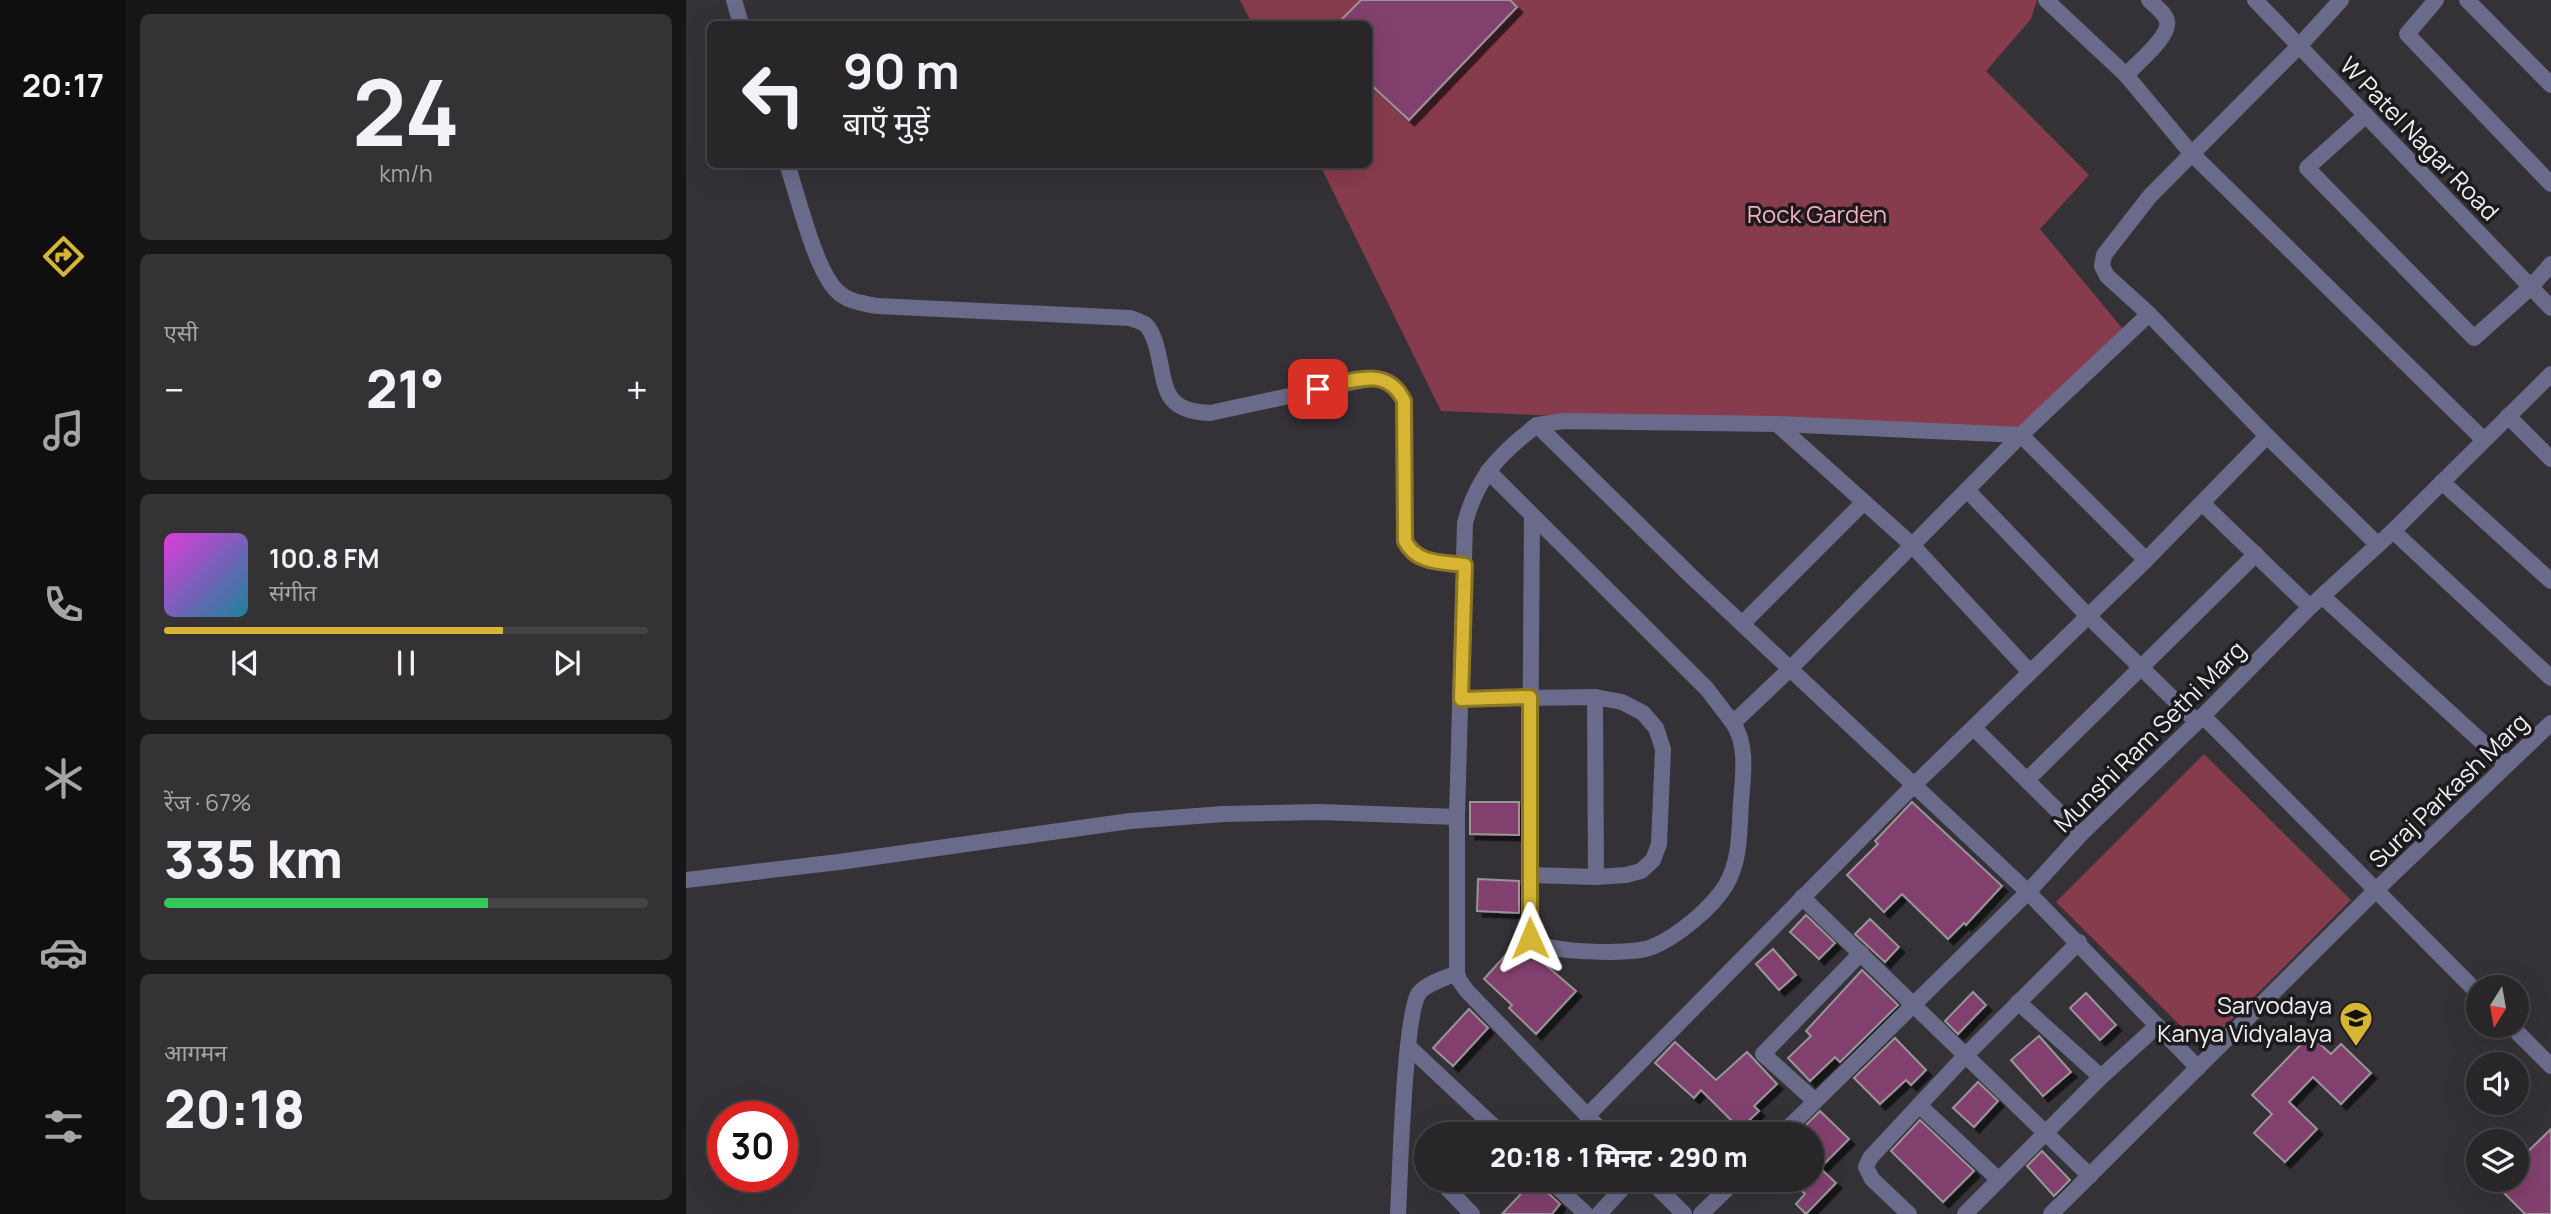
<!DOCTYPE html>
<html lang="hi">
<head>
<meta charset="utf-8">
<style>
	:root { --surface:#282629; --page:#343235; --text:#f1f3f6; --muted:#a5a5a8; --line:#444346; --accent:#d6b534 }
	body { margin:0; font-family:Manrope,"Noto Sans Devanagari",sans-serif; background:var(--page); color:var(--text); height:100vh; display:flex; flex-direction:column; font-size:26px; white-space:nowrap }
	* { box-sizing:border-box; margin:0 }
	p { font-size:23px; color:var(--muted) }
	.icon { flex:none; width:38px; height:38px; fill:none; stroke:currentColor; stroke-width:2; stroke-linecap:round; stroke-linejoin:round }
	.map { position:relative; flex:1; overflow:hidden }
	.panel { display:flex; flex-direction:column; gap:14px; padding:14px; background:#161517; width:560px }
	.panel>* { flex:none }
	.banner { position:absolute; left:21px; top:21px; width:665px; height:147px; border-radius:10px; box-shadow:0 7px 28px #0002,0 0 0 2px var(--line); background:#282629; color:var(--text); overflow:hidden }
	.needle { width:46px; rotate:191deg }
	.buttons { position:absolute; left:1780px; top:975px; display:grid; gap:14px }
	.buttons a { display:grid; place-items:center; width:63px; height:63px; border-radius:50%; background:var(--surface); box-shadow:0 7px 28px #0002,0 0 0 2px var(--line); font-size:35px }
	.speed { position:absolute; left:21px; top:1101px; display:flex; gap:14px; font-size:35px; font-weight:700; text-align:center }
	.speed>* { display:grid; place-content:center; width:91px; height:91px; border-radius:50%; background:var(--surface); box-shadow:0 7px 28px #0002,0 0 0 2px var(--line); line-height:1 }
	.speed .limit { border:10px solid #d22; background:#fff; color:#111 }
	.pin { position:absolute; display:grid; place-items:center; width:60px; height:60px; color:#fff; margin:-30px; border-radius:14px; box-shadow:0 4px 10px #0006 }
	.me { position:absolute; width:77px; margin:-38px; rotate:359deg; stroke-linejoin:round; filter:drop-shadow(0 0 5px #0008) }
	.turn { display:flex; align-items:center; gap:24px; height:147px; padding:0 21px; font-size:32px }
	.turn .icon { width:91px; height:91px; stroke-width:2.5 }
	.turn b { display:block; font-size:49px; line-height:60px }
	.big { font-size:52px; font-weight:800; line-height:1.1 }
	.panel .widget { flex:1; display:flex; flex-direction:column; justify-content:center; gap:10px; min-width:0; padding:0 24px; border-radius:10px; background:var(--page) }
	.panel .dial { align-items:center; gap:0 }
	.dial b { font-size:91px; line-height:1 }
	.song { display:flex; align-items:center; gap:21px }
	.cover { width:84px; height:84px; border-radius:10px; background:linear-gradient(135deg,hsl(300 70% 55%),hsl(190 70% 35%)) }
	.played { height:7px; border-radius:4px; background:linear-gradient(90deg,var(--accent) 70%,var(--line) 70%) }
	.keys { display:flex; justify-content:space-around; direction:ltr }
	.heat { display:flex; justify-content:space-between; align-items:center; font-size:38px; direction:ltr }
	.charge { height:10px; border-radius:5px; background:linear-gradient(90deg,#34c759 67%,var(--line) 0) }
	.trip { position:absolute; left:728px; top:1122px; width:410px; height:70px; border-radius:35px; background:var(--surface); box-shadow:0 7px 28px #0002,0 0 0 2px var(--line); font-weight:800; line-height:70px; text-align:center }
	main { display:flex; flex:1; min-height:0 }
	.tab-bar { display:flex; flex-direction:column; width:126px; justify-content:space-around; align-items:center; background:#100f10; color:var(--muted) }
	.tab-bar .icon { width:49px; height:49px }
	.tab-bar .selected { color:var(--accent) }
	.tab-bar b { font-size:32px; color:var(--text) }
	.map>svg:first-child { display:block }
	.green { fill:#873c4d }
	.building { fill:#823f6e; stroke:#9a9498; stroke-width:2; filter:url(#shadow) }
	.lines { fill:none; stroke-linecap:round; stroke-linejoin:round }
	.street { stroke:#6a6b8b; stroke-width:16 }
	.route-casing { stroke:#8b7622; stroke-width:18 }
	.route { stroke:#d6b534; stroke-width:12 }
	.labels { text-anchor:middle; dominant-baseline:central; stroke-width:7; stroke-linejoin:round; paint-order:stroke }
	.street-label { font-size:24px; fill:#f1eff2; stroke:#1c1a1d }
	.park-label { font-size:24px; fill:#f6afbb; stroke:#1c1a1d }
	.poi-label { font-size:24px; fill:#f1eff2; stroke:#1c1a1d; text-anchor:end }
</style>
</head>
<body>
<main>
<nav class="tab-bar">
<b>20:17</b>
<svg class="icon selected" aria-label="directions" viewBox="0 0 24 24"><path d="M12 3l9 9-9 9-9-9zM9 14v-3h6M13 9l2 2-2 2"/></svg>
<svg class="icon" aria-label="music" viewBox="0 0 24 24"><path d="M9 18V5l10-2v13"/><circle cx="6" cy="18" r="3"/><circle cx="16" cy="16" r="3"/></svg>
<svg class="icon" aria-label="phone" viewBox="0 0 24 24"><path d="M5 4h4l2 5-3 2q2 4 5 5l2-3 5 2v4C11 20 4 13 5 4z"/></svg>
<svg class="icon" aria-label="climate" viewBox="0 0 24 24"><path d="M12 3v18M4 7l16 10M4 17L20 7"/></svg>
<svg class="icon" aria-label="car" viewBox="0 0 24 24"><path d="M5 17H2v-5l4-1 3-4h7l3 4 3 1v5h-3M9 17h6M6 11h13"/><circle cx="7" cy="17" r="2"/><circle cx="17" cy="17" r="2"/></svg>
<svg class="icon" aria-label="filters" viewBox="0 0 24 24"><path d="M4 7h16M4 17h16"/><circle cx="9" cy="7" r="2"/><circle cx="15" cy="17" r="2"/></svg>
</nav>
<section class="panel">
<div class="widget dial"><b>24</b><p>km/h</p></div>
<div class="widget"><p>एसी</p>
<div class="heat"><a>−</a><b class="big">21°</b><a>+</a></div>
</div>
<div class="widget">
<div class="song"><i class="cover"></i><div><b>100.8 FM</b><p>संगीत</p></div></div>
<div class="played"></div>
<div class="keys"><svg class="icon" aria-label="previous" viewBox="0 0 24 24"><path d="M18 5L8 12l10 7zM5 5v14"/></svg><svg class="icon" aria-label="pause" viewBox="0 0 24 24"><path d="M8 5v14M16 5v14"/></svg><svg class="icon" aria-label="next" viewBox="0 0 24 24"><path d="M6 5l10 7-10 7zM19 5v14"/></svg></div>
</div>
<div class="widget"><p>रेंज · 67%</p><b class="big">335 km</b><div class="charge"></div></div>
<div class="widget"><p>आगमन</p><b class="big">20:18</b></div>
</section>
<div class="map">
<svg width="1865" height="1214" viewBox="0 0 1865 1214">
	<defs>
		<filter id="shadow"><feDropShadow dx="5.5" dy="5.5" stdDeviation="0" flood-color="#0009"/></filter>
	</defs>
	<rect width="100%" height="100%" fill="#353237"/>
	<g class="green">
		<polygon points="554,0 1351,0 1345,19 1300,71 1403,175 1354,229 1446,340 1335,435 755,411 634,165 682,164 682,24 566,24"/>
		<polygon points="1518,754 1665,900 1517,1048 1370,902"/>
	</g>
	<g class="building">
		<polygon points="675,0 824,0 831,7 723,120 682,82 682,24 651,24"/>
		<polygon points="784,802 833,802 833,835 784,834"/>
		<polygon points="1226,802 1316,886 1280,925 1278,923 1262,939 1216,894 1198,912 1161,875 1192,844 1189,841"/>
		<polygon points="792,879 833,881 833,913 791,911"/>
		<polygon points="1120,915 1149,943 1133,959 1104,932"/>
		<polygon points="1184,919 1213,947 1199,962 1169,934"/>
		<polygon points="833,940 840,948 890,991 850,1034 823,1008 826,1005 798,979"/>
		<polygon points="1087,949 1110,975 1093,990 1070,964"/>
		<polygon points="1176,970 1212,1005 1154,1062 1149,1057 1124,1081 1102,1058 1125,1036 1120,1031"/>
		<polygon points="1287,992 1300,1005 1272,1034 1259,1021"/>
		<polygon points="1400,993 1430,1025 1414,1040 1384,1008"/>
		<polygon points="783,1009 802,1028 767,1066 747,1048"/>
		<polygon points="1624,1035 1645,1054 1655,1044 1685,1073 1655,1104 1627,1077 1603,1102 1631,1129 1599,1162 1568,1133 1586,1114 1566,1095"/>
		<polygon points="1353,1036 1385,1072 1357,1096 1325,1060"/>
		<polygon points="1209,1038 1240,1070 1225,1085 1220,1080 1194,1104 1168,1078"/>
		<polygon points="989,1042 1030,1080 1061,1052 1091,1084 1068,1106 1073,1111 1054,1129 1015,1090 1008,1098 969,1063"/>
		<polygon points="1292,1082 1312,1101 1288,1127 1267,1108"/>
		<polygon points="1134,1111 1163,1139 1134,1168 1150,1183 1120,1214 1110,1204 1119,1194 1105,1180 1125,1180 1125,1134 1117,1128"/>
		<polygon points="1234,1120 1288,1171 1257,1202 1205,1151"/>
		<polygon points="1865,1129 1865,1214 1839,1214 1805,1180 1830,1180 1830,1163"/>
		<polygon points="1356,1151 1384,1180 1368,1196 1341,1166"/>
		<polygon points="848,1180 874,1204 866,1214 816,1214"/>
	</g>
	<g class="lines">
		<g class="street">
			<polyline points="48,0 55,24"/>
			<polyline points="1360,0 1440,75 1505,153 1798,440"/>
			<polyline points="1569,0 1865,308"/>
			<polyline points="1655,0 1614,45 1464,196 1418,255 1416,266 1421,276 1463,314 1581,436 1691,544"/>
			<polyline points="1750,0 1721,34 1865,184"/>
			<polyline points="1781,0 1865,85"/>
			<path d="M1440,75c10,-11 45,-39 41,-54 -2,-8 -12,-15 -18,-21"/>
			<polyline points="1680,115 1621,168 1788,338 1845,287 1865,264"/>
			<path d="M101,164c11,32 28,106 50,127 11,11 25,12 40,15l253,12c5,2 12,4 16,7 5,5 8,13 10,20 11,39 3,66 54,68l163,-35c16,3 24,7 31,23l1,140c11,24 36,21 60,24"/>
			<polyline points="1822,416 1865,459"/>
			<polyline points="1091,424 1225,544 1343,671"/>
			<polyline points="851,425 878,421 1091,424 1335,435 1463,314"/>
			<polyline points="802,471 1021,689 1047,723 1105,668 1335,435 1460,560"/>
			<polyline points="1756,482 1865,581"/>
			<polyline points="1281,490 1402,616 1511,722"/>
			<polyline points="1516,503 1624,607"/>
			<path d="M846,516l-3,413c1,5 1,10 6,13 17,11 99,13 117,5 25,-10 60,-39 74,-62 15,-27 13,-53 15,-83 2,-26 7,-57 -8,-79"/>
			<polyline points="1707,531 1865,678"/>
			<polyline points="1636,596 1820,764"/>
			<polyline points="1057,623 1178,502"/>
			<polyline points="909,697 910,877"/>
			<polyline points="775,699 909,697 936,702 957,713 970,728 977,749 973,844 967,860 955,871 940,875 910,877 845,875"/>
			<polyline points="1517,716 1792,993"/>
			<polyline points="1288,728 1395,834"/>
			<polyline points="1341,780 1570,554"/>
			<polyline points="0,880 153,862 444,821 537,814 633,812 771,817"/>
			<polyline points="1116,897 1404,1176"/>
			<polyline points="1332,1002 1415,1077"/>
			<polyline points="1825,1026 1865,1066"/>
			<polyline points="722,1046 816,1134"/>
			<polyline points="1129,1101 1077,1054 1175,953"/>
			<polyline points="1233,1105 1313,1180"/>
			<polyline points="901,1116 1228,785 1460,560 1581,436"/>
			<path d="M919,1134l-138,-143 -8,-11 -2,-7v-156l8,-294c12,-46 35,-70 72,-98l154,151 337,316 170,176"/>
			<polyline points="1096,1134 1342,892 1395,834 1511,722 1624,607 1707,531 1865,374"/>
			<polyline points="864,1180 900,1214"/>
			<polyline points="964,1180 998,1214"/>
			<polyline points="760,1187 786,1214"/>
			<path d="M712,1214c2,-35 6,-200 21,-221 8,-10 27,-15 38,-20"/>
			<polyline points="913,1214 944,1180"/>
			<polyline points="1015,1214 1050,1180"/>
			<polyline points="1223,1214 1186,1179 1180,1167 1184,1158 1279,1056 1393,942"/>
			<polyline points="1279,1214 1415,1077 1471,1026"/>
			<polyline points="1365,1214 1690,890 1865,723"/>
		</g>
	</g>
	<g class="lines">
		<defs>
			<path id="route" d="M632,389c32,-7 69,-25 86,12l1,140c11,23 37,21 60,24l-4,134 69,-2v241"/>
		</defs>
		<use href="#route" class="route-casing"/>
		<use href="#route" class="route"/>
	</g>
	<defs>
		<symbol id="school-pin" viewBox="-11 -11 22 30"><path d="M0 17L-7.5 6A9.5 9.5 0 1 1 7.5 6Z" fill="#d6b534" stroke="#1c1a1d"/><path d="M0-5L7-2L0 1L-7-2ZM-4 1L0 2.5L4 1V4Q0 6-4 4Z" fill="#111"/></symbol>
	</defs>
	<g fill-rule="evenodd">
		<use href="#school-pin" x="1651" y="999" width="38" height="52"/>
	</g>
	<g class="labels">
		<g class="street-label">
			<text transform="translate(1734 138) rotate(46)">W Patel Nagar Road</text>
			<text transform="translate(1463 736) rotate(-45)">Munshi Ram Sethi Marg</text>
			<text transform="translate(1762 790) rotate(-44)">Suraj Parkash Marg</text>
		</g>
		<g class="park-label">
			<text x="1131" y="213">Rock Garden</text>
		</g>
		<g class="poi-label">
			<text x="1646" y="1004">Sarvodaya<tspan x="1646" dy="28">Kanya Vidyalaya</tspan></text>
		</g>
	</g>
</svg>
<div class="buttons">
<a><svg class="needle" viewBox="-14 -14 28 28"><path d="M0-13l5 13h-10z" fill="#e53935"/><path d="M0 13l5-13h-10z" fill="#a5a5a8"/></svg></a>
<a><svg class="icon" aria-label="sound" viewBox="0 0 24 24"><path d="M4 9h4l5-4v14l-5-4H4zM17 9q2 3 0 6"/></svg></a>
<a><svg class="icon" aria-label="layers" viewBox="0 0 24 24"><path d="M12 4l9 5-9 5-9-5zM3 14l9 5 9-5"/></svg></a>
</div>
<div class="speed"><div class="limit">30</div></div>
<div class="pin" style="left:632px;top:389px;background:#d93025"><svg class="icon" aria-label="arrive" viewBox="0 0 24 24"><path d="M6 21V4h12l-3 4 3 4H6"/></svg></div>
<svg class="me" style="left:844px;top:938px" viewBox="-20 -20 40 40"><path d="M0-17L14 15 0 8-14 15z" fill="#d6b534" stroke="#fff" stroke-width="4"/></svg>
<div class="trip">20:18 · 1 मिनट · 290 m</div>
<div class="banner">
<div class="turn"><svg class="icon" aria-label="left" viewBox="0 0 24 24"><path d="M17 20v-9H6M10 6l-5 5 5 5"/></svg><div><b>90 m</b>बाएँ मुड़ें</div></div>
</div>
</div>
</main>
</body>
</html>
